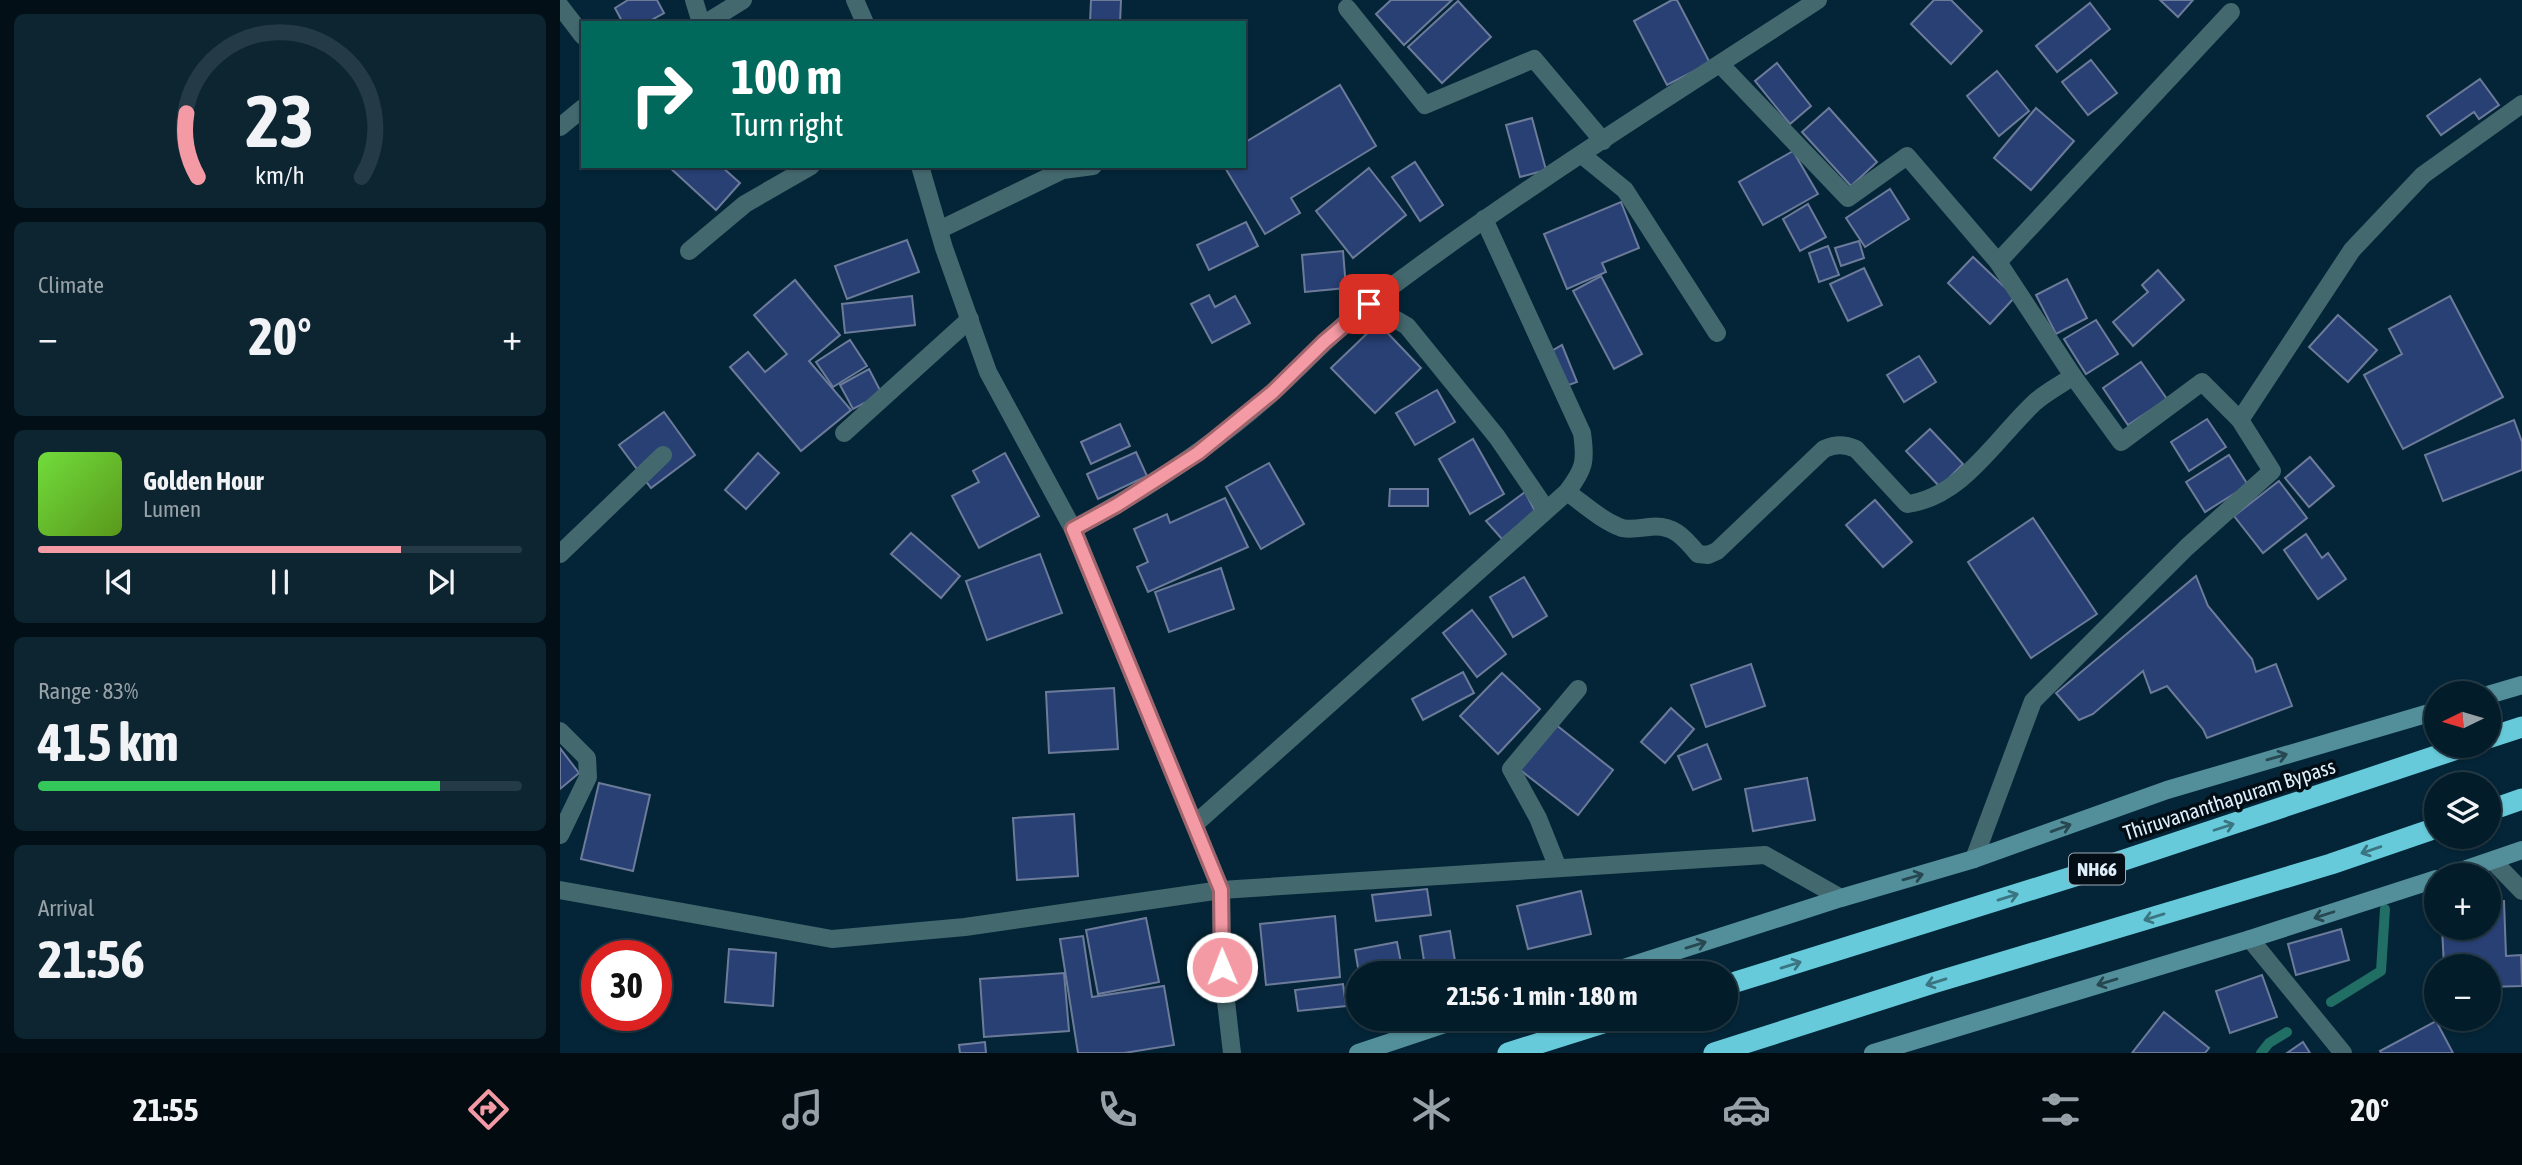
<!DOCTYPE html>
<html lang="en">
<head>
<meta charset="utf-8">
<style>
	:root { --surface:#031c29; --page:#0d2531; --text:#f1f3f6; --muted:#97a1a8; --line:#243a46; --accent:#f49aa4 }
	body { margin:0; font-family:"Asap Condensed",sans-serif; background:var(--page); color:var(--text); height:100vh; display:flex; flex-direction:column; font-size:26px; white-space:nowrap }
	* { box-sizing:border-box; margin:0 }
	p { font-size:23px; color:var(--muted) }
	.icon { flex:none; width:38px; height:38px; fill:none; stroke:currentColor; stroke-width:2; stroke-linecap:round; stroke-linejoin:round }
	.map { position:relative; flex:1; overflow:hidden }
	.sheet { display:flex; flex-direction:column; gap:14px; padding:14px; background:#020f17; width:560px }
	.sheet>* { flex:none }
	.hud { position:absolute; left:21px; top:21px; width:665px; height:147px; border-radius:0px; box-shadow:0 2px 5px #0004,0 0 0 2px var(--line); background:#00695c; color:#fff; overflow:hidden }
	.needle { width:46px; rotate:265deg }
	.tools { position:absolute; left:1864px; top:681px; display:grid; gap:14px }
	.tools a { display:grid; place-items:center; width:77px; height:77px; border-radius:50%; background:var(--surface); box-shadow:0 2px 5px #0004,0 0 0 2px var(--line); font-size:35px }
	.speed { position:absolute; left:21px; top:940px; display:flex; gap:14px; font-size:35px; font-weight:700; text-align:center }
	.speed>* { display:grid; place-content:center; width:91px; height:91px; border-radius:50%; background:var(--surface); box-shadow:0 2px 5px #0004,0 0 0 2px var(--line); line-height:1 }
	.speed .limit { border:10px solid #d22; background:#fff; color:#111 }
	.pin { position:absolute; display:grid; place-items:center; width:60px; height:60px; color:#fff; margin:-30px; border-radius:14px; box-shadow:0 4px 10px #0006 }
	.me { position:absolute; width:77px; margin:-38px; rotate:359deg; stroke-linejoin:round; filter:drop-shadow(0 0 5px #0008) }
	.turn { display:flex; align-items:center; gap:24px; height:147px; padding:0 35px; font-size:32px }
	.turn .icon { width:91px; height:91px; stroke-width:2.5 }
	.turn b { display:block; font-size:49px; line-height:60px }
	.big { font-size:52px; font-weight:700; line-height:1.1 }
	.sheet .card { flex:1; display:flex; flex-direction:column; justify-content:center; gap:10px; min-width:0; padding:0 24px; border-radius:10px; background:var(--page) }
	.sheet .dial { align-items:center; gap:0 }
	.dial svg { height:182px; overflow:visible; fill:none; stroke:var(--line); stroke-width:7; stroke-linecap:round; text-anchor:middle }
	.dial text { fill:var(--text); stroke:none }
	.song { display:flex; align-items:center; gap:21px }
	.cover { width:84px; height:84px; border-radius:10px; background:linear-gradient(135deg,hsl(100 70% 55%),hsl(90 70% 35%)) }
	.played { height:7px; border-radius:4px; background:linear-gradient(90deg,var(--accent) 75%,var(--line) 75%) }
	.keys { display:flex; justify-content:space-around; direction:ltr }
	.heat { display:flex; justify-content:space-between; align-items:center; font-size:38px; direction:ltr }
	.charge { height:10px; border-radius:5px; background:linear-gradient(90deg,#34c759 83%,var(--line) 0) }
	.trip { position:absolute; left:786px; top:961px; width:392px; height:70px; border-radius:35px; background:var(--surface); box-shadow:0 2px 5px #0004,0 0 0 2px var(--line); font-weight:700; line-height:70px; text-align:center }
	.tabs { display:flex; height:112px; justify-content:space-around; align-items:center; background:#010b10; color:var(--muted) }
	.tabs .icon { width:49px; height:49px }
	.tabs .active { color:var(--accent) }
	.tabs b { font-size:32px; color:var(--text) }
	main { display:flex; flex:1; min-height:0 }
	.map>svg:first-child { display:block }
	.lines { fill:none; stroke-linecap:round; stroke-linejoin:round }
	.stream { stroke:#206e64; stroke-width:10 }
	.building { fill:#284074; stroke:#6c7b9a; stroke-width:2 }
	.street { stroke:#43686e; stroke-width:18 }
	.secondary { stroke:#538f9a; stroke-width:18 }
	.highway { stroke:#67cada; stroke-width:21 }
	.oneway { stroke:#274851 }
	.oneway2 { stroke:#3a7581 }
	.route-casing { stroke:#9f646b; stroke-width:18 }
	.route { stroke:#f49aa4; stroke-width:12 }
	.labels { text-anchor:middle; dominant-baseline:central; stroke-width:7; stroke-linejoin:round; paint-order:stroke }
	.shield { fill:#030d15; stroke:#9dacb7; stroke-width:2 }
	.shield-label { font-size:19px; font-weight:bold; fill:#dff0fc }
	.street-label { font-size:21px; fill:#dff0fc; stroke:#030d15 }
</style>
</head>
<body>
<main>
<section class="sheet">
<div class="card dial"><svg viewBox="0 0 100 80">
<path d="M14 69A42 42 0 1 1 86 69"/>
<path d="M14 69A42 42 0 0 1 9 41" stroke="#f49aa4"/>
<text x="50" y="56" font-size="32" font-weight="700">23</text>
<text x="50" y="72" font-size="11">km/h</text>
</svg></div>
<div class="card"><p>Climate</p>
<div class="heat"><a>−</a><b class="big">20°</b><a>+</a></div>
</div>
<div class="card">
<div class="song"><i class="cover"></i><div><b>Golden Hour</b><p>Lumen</p></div></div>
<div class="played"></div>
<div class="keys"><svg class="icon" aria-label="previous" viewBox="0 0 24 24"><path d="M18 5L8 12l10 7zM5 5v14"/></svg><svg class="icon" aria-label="pause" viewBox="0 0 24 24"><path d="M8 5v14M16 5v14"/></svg><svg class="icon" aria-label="next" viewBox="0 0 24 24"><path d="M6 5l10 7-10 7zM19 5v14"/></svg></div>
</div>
<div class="card"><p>Range · 83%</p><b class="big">415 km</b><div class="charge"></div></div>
<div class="card"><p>Arrival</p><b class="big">21:56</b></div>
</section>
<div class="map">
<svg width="1962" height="1053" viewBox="0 0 1962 1053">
	<rect width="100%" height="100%" fill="#042537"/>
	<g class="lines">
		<g class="stream">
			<polyline points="1771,1002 1821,971 1825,909"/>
			<polyline points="1701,1053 1709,1043 1727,1032"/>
		</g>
	</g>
	<g class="building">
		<polygon points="68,0 97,0 104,13 86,23 63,23 55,8"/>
		<polygon points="531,0 561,0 560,23 530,23"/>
		<polygon points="831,0 892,0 844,45 816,14"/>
		<polygon points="1112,0 1117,0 1150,63 1107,85 1074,21"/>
		<polygon points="1374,0 1391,0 1422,31 1391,64 1351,24"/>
		<polygon points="1600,0 1633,0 1618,17"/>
		<polygon points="898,1 931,37 882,83 848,47"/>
		<polygon points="1530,3 1550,29 1497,72 1476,46"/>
		<polygon points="1531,60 1557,93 1528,115 1502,82"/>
		<polygon points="1217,63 1251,106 1230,124 1195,81"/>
		<polygon points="1437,71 1469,111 1439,136 1407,96"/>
		<polygon points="1920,79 1939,105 1919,119 1914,112 1881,135 1867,116"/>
		<polygon points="780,85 816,146 731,198 740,213 705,234 664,166 684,166 684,143"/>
		<polygon points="1269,108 1317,162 1291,186 1242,132"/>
		<polygon points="1476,108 1514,141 1471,190 1434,158"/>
		<polygon points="972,118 986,170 960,177 946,125"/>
		<polygon points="1233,151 1258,194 1203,225 1179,182"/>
		<polygon points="855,162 883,205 860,221 832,177"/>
		<polygon points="108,166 161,166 180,183 156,210"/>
		<polygon points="809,168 846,215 793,258 756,211"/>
		<polygon points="1330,189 1349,219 1305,247 1286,218"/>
		<polygon points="1061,202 1079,248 1042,263 1046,272 1007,289 984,234"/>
		<polygon points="1248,204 1266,237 1240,251 1223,219"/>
		<polygon points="686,222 698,246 649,270 637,245"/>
		<polygon points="347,240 359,272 287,299 275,266"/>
		<polygon points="1299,241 1304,258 1281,266 1275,248"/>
		<polygon points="1268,246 1279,275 1259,282 1249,253"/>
		<polygon points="783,251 786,288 745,292 742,255"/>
		<polygon points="1413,257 1455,297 1430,324 1388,283"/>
		<polygon points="1304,268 1322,305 1288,321 1270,284"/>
		<polygon points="1598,270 1624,300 1573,346 1553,322 1588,292 1582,285"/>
		<polygon points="1041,276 1082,354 1054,369 1013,291"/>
		<polygon points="1507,279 1527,318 1496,334 1476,295"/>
		<polygon points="235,280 280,335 249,361 291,410 241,451 170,367 188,352 205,372 227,354 194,315"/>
		<polygon points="649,295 655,307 675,296 690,323 652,343 631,304"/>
		<polygon points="352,296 355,325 285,333 282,304"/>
		<polygon points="1890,296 1943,397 1843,449 1804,375 1842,354 1829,329"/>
		<polygon points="1778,315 1817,350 1788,382 1749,347"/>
		<polygon points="1536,320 1558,354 1526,374 1504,339"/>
		<polygon points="818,323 861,368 815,413 771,368"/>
		<polygon points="290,340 307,366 273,387 256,362"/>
		<polygon points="1002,345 1017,382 1006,386 990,352"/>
		<polygon points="1359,356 1376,382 1344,402 1327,375"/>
		<polygon points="1581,362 1607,399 1568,425 1543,388"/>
		<polygon points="309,369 322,394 293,409 280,385"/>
		<polygon points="877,390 895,422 855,445 836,413"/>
		<polygon points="104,412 135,455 91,488 59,445"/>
		<polygon points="1647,419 1666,447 1629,471 1611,442"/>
		<polygon points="1954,420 1962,442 1962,470 1883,501 1865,455"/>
		<polygon points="560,424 570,446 531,464 521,442"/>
		<polygon points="1370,429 1403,464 1380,487 1346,451"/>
		<polygon points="913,439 944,494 910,514 879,459"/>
		<polygon points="576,452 587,476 538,499 527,474"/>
		<polygon points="198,453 219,473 186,509 165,490"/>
		<polygon points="445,453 479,516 419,548 392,496 419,482 413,471"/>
		<polygon points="1669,455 1688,485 1645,512 1626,482"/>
		<polygon points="1750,457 1774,486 1749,507 1725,478"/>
		<polygon points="709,463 744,524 701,549 666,487"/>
		<polygon points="1719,481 1747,518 1703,553 1674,516"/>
		<polygon points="830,489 868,489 868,506 829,506"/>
		<polygon points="965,492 975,511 942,539 926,521"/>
		<polygon points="665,498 688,547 588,592 577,567 588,562 574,529 607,514 610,523"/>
		<polygon points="1315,500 1352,542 1323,567 1286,525"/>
		<polygon points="1473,518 1537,614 1471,658 1408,562"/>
		<polygon points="351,533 400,576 381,598 331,554"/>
		<polygon points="1746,534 1762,558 1768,553 1786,579 1758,599 1724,550"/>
		<polygon points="480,554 502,613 427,640 406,581"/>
		<polygon points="661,568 674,609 609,632 595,592"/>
		<polygon points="1636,576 1648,606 1692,659 1696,672 1716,664 1732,706 1647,738 1643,729 1607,686 1591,693 1583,671 1533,714 1519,720 1496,693"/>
		<polygon points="964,577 987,616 953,637 930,597"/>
		<polygon points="912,610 946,654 917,677 883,633"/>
		<polygon points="1191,664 1205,706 1146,727 1131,685"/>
		<polygon points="903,672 914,693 863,720 852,699"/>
		<polygon points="942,673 980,709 938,754 900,716"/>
		<polygon points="554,688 558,749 489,753 486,692"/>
		<polygon points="1111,708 1134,729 1105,763 1081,742"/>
		<polygon points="995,724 1053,770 1018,815 959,769"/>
		<polygon points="1147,744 1161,779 1133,790 1118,756"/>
		<polygon points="0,748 19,773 0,789"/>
		<polygon points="1247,778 1255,820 1193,831 1185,789"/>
		<polygon points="39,783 90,795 73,871 21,859"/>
		<polygon points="514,814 518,876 457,880 453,818"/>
		<polygon points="867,889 871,915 816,921 812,895"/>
		<polygon points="1021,891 1031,934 968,949 957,906"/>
		<polygon points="1944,901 1946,956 1961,955 1962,986 1928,987 1928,966 1884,966 1882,928 1928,928 1928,902"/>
		<polygon points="775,916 780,977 706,985 700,924"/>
		<polygon points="586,918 599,982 538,994 526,930"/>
		<polygon points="1781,929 1789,960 1736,975 1728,944"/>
		<polygon points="890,931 897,973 866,973 860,936"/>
		<polygon points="523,936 532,997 604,986 614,1045 564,1053 518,1053 500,939"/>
		<polygon points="837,942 843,973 799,973 795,950"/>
		<polygon points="169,949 216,953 213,1006 165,1002"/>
		<polygon points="504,973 509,1031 424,1037 420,979"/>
		<polygon points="1702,975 1717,1017 1670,1033 1656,991"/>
		<polygon points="783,984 786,1006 738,1011 735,990"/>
		<polygon points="1604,1012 1649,1048 1645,1053 1572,1053"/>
		<polygon points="1876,1021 1893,1053 1821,1053 1820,1051"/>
		<polygon points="425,1042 426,1053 400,1053 399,1045"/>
		<polygon points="1743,1042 1750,1053 1727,1053"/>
	</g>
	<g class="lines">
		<g class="street">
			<polyline points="134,0 141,23"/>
			<polyline points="295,0 305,23"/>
			<polyline points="0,6 23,36"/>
			<polyline points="787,8 865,105 974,59 1043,141"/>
			<polyline points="146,23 183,0"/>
			<polyline points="1160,64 1288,198 1347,156 1438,262 1513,376"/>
			<polyline points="0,127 23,108"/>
			<polyline points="1022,155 1065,190 1157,333"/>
			<polyline points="360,166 384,248 428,372 513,529 661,890 662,967 672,1053"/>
			<polyline points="379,230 503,170 533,166"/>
			<polyline points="129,251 185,204 251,166"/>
			<polyline points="1438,262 1671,12"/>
			<polyline points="809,304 847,326 937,437 986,509"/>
			<polyline points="1680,420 1792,250 1863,175 1962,104"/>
			<polyline points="284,433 410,319"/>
			<path d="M1007,492c17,12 35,29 55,36 9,2 18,0 27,-1 24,-3 35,10 49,27l10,1 9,-4 107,-102c12,-5 20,-5 32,0l51,55c55,-7 88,-64 126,-100 11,-11 28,-19 40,-28l48,66 81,-60 38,38 32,51 -85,76 -154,154 -59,158"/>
			<path d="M513,529c71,-38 140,-83 200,-137 33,-30 62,-63 98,-90 143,-109 297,-204 447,-302"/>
			<polyline points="0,554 103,455"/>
			<polyline points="0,731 27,758 28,777 0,835"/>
			<path d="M635,824l372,-332c18,-24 19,-31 15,-59l-98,-214"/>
			<polyline points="1933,861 1962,891"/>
			<polyline points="998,868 978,818 951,769 1018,689"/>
			<polyline points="0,890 272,939 405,927 661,890 1205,855 1281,898"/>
			<polyline points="1690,939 1783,1053"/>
		</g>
		<g class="secondary">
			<polyline points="1928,695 1962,685"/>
			<polyline points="1889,875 1962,850"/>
			<polyline points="1048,973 1281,898 1414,859 1607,790 1876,711"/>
			<polyline points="798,1053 903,1018"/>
			<polyline points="1313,1053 1690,939 1876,879"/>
		</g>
		<g class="highway">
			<polyline points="1928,738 1962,727"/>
			<polyline points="1928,811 1962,799"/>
			<polyline points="1166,985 1531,871 1906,746"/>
			<polyline points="948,1053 1059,1018"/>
			<polyline points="1154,1053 1373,983 1771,864 1876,828"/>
		</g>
	</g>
	<defs><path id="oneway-shaft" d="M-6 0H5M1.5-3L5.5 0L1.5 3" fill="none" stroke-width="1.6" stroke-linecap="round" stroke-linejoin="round" transform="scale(1.75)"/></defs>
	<g class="oneway">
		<use href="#oneway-shaft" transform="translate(1717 757) rotate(-16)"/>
		<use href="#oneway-shaft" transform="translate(1501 828) rotate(-20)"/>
		<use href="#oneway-shaft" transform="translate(1353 877) rotate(-16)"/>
		<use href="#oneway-shaft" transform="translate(1764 915) rotate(162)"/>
		<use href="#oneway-shaft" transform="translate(1136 945) rotate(-17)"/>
		<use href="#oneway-shaft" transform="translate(1547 982) rotate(163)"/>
	</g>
	<g class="oneway2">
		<use href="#oneway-shaft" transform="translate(1664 827) rotate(-18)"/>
		<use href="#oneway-shaft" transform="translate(1811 850) rotate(161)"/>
		<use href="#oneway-shaft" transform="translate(1448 897) rotate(-17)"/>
		<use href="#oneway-shaft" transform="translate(1594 917) rotate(163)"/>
		<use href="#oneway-shaft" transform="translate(1231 965) rotate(-17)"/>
		<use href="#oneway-shaft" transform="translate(1376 982) rotate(163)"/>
	</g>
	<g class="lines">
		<defs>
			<polyline id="route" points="662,967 661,890 513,529 557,505 638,453 713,392 764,342 809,304"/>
		</defs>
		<use href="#route" class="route-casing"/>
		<use href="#route" class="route"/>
	</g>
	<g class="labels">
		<rect class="shield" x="1509" y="853.5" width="56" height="31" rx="5"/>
		<g class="shield-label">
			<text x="1537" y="869">NH66</text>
		</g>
		<g class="street-label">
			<text transform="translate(1669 799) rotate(-18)">Thiruvananthapuram Bypass</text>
		</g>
	</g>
</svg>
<div class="tools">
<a><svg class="needle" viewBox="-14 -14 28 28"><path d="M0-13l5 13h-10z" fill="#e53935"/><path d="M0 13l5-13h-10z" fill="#97a1a8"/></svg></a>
<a><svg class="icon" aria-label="layers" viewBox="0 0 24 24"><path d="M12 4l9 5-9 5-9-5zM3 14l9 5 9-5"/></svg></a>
<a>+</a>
<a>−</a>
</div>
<div class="speed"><div class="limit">30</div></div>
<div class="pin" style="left:809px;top:304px;background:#d93025"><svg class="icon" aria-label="arrive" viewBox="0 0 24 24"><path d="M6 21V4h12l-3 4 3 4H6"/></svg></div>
<svg class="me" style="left:662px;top:967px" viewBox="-20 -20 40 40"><circle r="17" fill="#f49aa4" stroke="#fff" stroke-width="3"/><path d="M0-11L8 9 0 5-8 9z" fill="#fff"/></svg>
<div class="trip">21:56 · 1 min · 180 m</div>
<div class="hud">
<div class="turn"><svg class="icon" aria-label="right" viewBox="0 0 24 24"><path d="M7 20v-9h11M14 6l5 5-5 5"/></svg><div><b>100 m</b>Turn right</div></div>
</div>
</div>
</main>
<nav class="tabs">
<b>21:55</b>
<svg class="icon active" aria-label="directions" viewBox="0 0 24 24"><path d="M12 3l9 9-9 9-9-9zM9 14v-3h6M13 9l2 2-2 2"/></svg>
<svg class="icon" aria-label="music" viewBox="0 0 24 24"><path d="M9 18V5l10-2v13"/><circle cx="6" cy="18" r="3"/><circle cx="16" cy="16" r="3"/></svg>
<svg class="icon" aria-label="phone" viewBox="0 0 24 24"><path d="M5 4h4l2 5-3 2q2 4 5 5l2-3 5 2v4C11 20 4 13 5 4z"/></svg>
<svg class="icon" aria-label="climate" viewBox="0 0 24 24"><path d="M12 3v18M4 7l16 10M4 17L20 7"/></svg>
<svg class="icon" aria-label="car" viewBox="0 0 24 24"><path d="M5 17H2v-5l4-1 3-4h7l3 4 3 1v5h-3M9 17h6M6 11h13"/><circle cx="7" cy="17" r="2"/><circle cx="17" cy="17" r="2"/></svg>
<svg class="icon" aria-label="filters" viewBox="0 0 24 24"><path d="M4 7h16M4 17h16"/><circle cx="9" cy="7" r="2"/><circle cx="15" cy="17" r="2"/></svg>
<b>20°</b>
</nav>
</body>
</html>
